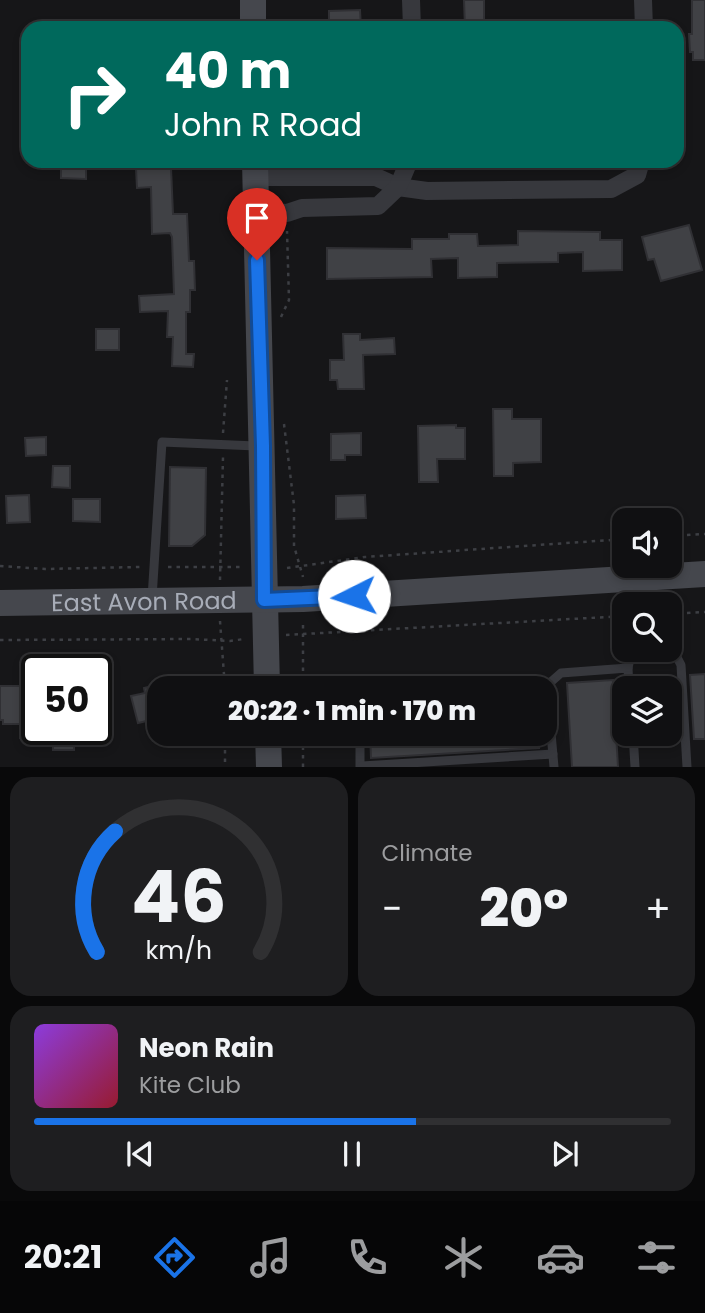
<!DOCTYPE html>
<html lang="en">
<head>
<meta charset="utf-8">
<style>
	:root { --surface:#101012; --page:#1e1e20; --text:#f1f3f6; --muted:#9c9d9f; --line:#303032; --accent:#1a73e8 }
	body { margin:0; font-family:Poppins,sans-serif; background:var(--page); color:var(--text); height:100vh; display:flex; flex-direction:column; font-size:26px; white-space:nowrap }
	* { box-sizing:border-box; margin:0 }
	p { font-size:23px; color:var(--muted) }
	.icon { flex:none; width:38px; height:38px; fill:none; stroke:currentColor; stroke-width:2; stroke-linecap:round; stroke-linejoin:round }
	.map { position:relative; height:767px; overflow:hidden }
	.panel { display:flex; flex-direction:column; gap:10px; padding:10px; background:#09090a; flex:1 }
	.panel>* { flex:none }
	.hud { position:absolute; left:21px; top:21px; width:663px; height:147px; border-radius:21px; box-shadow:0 4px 10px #0003,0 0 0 2px var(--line); background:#00695c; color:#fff; overflow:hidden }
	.tools { position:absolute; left:612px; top:508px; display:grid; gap:14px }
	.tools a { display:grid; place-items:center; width:70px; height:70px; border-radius:14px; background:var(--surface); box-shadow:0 4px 10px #0003,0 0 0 2px var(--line); font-size:35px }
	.speed { position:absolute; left:21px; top:654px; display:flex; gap:14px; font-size:35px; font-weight:700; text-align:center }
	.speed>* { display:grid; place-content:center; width:91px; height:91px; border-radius:50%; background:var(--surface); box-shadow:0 4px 10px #0003,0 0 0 2px var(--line); line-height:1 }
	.speed .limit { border:4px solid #111; border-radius:10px; background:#fff; color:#111 }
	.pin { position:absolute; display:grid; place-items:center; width:60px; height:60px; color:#fff; margin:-72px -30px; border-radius:50% 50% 50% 0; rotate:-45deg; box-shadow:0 0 7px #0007 }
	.pin .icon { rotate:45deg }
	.me { position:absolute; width:77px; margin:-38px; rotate:266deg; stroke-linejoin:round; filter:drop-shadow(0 0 5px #0008) }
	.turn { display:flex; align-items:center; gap:24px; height:147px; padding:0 28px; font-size:32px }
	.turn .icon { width:91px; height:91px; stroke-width:2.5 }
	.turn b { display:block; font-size:49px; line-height:60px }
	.big { font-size:52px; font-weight:800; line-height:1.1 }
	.panel .tile { flex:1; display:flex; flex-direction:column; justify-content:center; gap:10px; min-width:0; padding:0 24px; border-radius:21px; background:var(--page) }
	.panel .dial { align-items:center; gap:0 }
	.dial svg { height:182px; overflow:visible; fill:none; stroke:var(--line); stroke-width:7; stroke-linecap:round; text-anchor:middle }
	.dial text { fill:var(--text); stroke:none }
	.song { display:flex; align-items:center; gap:21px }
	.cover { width:84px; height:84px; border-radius:10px; background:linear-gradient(135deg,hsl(270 70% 55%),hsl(350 70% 35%)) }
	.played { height:7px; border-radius:4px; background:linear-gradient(90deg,var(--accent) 60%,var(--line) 60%) }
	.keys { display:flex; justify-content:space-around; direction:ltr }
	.heat { display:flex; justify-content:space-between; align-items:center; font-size:38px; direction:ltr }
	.panel .tiles { flex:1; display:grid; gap:10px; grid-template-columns:1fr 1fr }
	.tile:last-child { grid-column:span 2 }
	.trip { position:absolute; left:147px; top:676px; width:410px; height:70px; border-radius:21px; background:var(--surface); box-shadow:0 4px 10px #0003,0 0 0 2px var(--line); font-weight:800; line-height:70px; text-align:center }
	.tabs { display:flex; height:112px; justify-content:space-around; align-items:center; background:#060607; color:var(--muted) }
	.tabs .icon { width:49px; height:49px }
	.tabs .on { color:var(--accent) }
	.tabs b { font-size:32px; color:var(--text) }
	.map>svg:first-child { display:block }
	.building { fill:#404145; stroke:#303034; stroke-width:2 }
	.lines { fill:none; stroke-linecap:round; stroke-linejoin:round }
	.path { stroke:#3d3f44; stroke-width:2.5; stroke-dasharray:3.5 5; stroke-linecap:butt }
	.lane { stroke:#37383d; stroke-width:9 }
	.street { stroke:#37383d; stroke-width:18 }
	.secondary { stroke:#45474d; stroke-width:26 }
	.route-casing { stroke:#114b97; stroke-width:18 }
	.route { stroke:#1a73e8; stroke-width:12 }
	.labels { text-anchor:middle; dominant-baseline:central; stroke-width:7; stroke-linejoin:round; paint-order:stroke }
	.street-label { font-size:24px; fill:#a8adb8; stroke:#111113 }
</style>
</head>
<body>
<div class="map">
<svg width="705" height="767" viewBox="0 0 705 767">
	<rect width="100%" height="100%" fill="#161618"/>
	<g class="building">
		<polygon points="464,0 484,0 484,28 465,28"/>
		<polygon points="692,0 705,0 705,60 693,60 693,52 690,52 689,34 692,34"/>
		<polygon points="360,10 361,28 329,28 329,11"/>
		<polygon points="61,161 86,161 86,179 61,178"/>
		<polygon points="171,168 173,214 187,214 189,261 194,261 195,290 190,290 190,312 186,312 186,354 194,354 193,367 172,366 173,337 167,337 168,311 140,312 139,296 174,294 172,237 170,233 152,234 151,187 137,188 136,169"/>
		<polygon points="689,225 702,270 661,281 654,259 648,260 642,237"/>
		<polygon points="518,231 600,232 600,240 622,240 622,270 583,271 583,252 558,253 558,262 497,263 497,277 458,278 458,258 431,259 432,277 327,279 327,248 412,249 412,239 449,239 449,234 477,234 478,246 518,245"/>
		<rect x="96" y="329" width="23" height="21"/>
		<polygon points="343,334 360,334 360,340 394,338 395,354 363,355 364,389 338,389 337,380 330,380 330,360 344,360"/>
		<polygon points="493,409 512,409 512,419 541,419 541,462 513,463 513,476 494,476"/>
		<polygon points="456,425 456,428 465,428 465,459 437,459 438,482 419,482 418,426"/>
		<polygon points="361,433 361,455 345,455 345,460 331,460 331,434"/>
		<polygon points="46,437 46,455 26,456 25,438"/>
		<polygon points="53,466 70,466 70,488 52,487"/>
		<polygon points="170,467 206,468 205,535 192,546 169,546"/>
		<polygon points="29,495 30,522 7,523 6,496"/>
		<polygon points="365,495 366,518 336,519 336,496"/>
		<polygon points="73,499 100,499 100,522 73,521"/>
		<polygon points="705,674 705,739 694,739 690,675"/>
		<polygon points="613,680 618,767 572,767 567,683"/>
		<polygon points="157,685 159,729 153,729 151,720 138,723 131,696 145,693 144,688"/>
		<polygon points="0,686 23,686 23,692 36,692 37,738 20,738 20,724 3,724 3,720 0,720"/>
		<rect x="53" y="730" width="21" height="20"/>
		<polygon points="370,733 538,733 539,748 371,758"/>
	</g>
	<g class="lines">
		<g class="path">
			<polyline points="281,317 289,300 287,231"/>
			<polyline points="284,424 294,505 294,546 303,577"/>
			<polyline points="223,433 227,380"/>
			<polyline points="670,536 705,534"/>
			<polyline points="0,566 45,569 140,567"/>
			<polyline points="168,567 242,567"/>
			<polyline points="287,568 365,557 625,539"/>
			<polyline points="220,580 223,457"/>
			<polyline points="670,614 705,612"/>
			<polyline points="220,621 225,688"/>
			<polyline points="286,635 625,616"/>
			<polyline points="0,640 191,639 230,641 244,639"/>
			<polyline points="303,688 303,622"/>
			<polyline points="225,733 225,767"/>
			<polyline points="303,767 303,733"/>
		</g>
		<g class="lane">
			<polyline points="647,581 649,604"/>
			<polyline points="152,598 162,442 258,446"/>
			<polyline points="670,644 681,665 687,767"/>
			<polyline points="628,668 632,649"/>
			<polyline points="544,688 561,673 628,668 629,688"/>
			<polyline points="547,688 554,767"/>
			<polyline points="360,733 360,767"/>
			<polyline points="633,733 635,767"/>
			<polyline points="362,766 553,754"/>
		</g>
		<g class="street">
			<polyline points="411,0 412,28"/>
			<polyline points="643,0 644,28"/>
			<polyline points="256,177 376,177 398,187 427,191 611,189 637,175 641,161"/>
			<polyline points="256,211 287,213 302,208 378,206 398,187 409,161"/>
		</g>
		<g class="secondary">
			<polyline points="253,0 253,28"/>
			<polyline points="255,161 267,688"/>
			<path id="s1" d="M0,603l303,-4 402,-25"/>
			<polyline points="268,733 269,767"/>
		</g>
	</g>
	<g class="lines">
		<defs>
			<polyline id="route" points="257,260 263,446 264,600 354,596"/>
		</defs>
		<use href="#route" class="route-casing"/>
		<use href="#route" class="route"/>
	</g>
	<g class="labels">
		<g class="street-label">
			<text stroke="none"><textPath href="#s1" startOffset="144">East Avon Road</textPath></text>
		</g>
	</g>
</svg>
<div class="tools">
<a><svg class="icon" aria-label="sound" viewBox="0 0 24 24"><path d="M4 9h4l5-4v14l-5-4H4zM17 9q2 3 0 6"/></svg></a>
<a><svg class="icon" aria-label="search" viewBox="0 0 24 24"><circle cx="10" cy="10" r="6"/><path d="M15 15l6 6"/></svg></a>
<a><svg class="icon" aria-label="layers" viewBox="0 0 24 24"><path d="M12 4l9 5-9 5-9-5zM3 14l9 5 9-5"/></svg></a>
</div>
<div class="speed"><div class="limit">50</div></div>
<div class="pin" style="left:257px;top:260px;background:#d93025"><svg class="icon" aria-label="arrive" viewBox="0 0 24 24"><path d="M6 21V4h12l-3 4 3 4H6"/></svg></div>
<svg class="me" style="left:354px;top:596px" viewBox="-20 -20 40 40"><circle r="19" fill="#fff"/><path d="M0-13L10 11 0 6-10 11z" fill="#1a73e8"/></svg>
<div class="trip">20:22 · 1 min · 170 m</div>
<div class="hud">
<div class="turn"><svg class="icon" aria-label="right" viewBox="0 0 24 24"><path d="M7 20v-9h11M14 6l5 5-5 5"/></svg><div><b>40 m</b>John R Road</div></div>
</div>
</div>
<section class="panel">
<div class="tiles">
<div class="tile dial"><svg viewBox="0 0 100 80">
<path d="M14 69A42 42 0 1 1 86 69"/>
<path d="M14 69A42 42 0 0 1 22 16" stroke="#1a73e8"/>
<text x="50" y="56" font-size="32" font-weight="700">46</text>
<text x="50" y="72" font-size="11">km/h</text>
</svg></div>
<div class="tile"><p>Climate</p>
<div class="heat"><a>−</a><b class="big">20°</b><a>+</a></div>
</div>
<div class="tile">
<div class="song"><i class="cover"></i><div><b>Neon Rain</b><p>Kite Club</p></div></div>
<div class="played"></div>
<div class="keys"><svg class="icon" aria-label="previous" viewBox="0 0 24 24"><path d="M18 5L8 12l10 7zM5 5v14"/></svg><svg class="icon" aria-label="pause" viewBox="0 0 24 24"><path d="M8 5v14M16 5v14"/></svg><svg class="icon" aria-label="next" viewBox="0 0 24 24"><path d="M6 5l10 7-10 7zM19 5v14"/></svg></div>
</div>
</div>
</section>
<nav class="tabs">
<b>20:21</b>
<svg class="icon on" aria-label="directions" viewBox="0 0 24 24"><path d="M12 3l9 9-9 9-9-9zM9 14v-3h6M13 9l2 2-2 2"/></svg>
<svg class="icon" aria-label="music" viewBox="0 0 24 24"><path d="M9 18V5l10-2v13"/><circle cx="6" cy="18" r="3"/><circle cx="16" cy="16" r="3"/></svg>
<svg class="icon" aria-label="phone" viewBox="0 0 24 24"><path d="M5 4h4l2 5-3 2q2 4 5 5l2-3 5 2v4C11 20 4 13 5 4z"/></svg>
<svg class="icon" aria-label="climate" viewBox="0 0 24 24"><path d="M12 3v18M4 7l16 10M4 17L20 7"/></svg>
<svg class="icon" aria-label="car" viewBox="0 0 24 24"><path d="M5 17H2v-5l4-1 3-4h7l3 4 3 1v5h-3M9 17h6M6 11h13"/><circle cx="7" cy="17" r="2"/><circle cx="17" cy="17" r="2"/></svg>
<svg class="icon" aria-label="filters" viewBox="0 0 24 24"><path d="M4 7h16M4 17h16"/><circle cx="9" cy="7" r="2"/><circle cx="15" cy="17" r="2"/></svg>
</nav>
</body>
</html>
